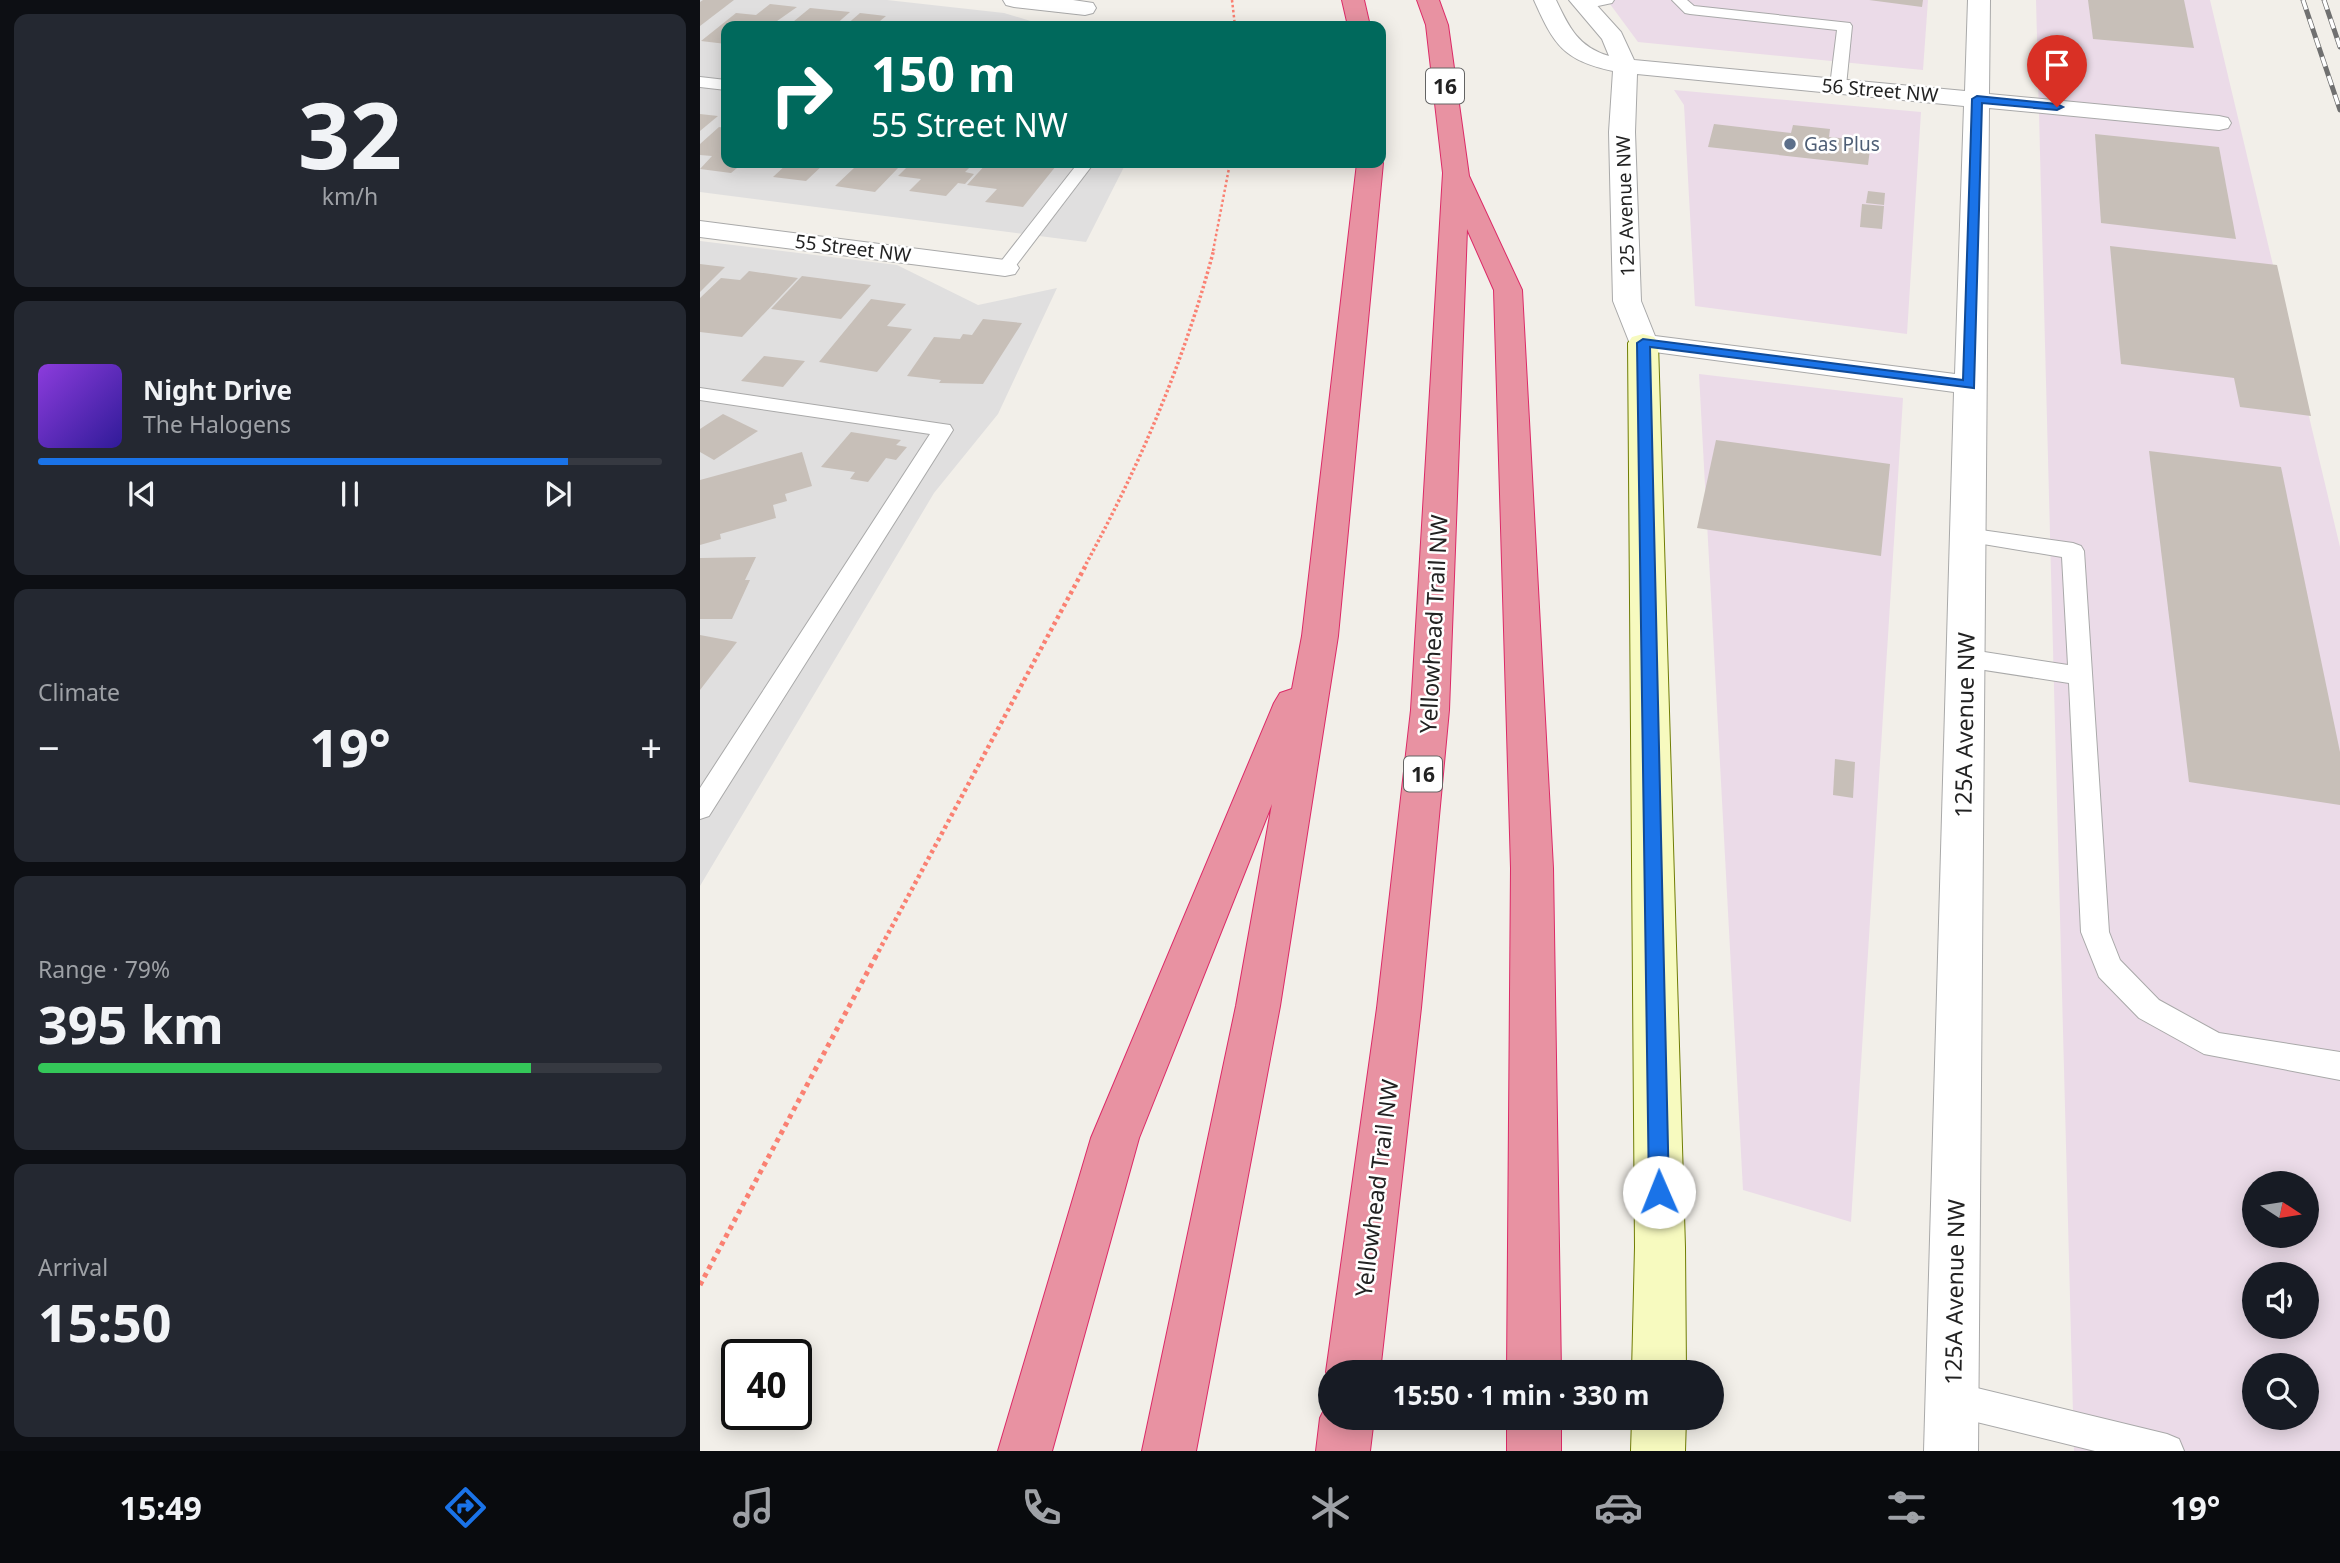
<!DOCTYPE html>
<html lang="en">
<head>
<meta charset="utf-8">
<style>
	:root { --surface:#171b24; --page:#242831; --text:#f1f3f6; --muted:#9ea1a6; --line:#363941; --accent:#1a73e8 }
	body { margin:0; font-family:"Noto Sans",sans-serif; background:var(--page); color:var(--text); height:100vh; display:flex; flex-direction:column; font-size:26px; white-space:nowrap }
	* { box-sizing:border-box; margin:0 }
	p { font-size:23px; color:var(--muted) }
	.icon { flex:none; width:38px; height:38px; fill:none; stroke:currentColor; stroke-width:2; stroke-linecap:round; stroke-linejoin:round }
	.map { position:relative; flex:1; overflow:hidden }
	.details { display:flex; flex-direction:column; gap:14px; padding:14px; background:#0d0f14; width:700px }
	.details>* { flex:none }
	.top-card { position:absolute; left:21px; top:21px; width:665px; height:147px; border-radius:14px; box-shadow:0 4px 18px #0003; background:#00695c; color:#fff; overflow:hidden }
	.needle { width:46px; rotate:102deg }
	.controls { position:absolute; left:1542px; top:1171px; display:grid; gap:14px }
	.controls a { display:grid; place-items:center; width:77px; height:77px; border-radius:50%; background:var(--surface); box-shadow:0 4px 18px #0003; font-size:35px }
	.speed { position:absolute; left:21px; top:1339px; display:flex; gap:14px; font-size:35px; font-weight:700; text-align:center }
	.speed>* { display:grid; place-content:center; width:91px; height:91px; border-radius:50%; background:var(--surface); box-shadow:0 4px 18px #0003; line-height:1 }
	.speed .limit { border:4px solid #111; border-radius:10px; background:#fff; color:#111 }
	.pin { position:absolute; display:grid; place-items:center; width:60px; height:60px; color:#fff; margin:-72px -30px; border-radius:50% 50% 50% 0; rotate:-45deg; box-shadow:0 0 7px #0007 }
	.pin .icon { rotate:45deg }
	.me { position:absolute; width:77px; margin:-38px; rotate:359deg; stroke-linejoin:round; filter:drop-shadow(0 0 5px #0008) }
	.turn { display:flex; align-items:center; gap:24px; height:147px; padding:0 35px; font-size:32px }
	.turn .icon { width:91px; height:91px; stroke-width:2.5 }
	.turn b { display:block; font-size:49px; line-height:60px }
	.big { font-size:52px; font-weight:700; line-height:1.1 }
	.details .card { flex:1; display:flex; flex-direction:column; justify-content:center; gap:10px; min-width:0; padding:0 24px; border-radius:14px; background:var(--page) }
	.details .dial { align-items:center; gap:0 }
	.dial b { font-size:91px; line-height:1 }
	.song { display:flex; align-items:center; gap:21px }
	.cover { width:84px; height:84px; border-radius:10px; background:linear-gradient(135deg,hsl(270 70% 55%),hsl(250 70% 35%)) }
	.played { height:7px; border-radius:4px; background:linear-gradient(90deg,var(--accent) 85%,var(--line) 85%) }
	.keys { display:flex; justify-content:space-around; direction:ltr }
	.heat { display:flex; justify-content:space-between; align-items:center; font-size:38px; direction:ltr }
	.charge { height:10px; border-radius:5px; background:linear-gradient(90deg,#34c759 79%,var(--line) 0) }
	.trip { position:absolute; left:618px; top:1360px; width:406px; height:70px; border-radius:35px; background:var(--surface); box-shadow:0 4px 18px #0003; font-weight:700; line-height:70px; text-align:center }
	.tab-bar { display:flex; height:112px; justify-content:space-around; align-items:center; background:#090b0e; color:var(--muted) }
	.tab-bar .icon { width:49px; height:49px }
	.tab-bar .selected { color:var(--accent) }
	.tab-bar b { font-size:32px; color:var(--text) }
	main { display:flex; flex:1; min-height:0 }
	.map>svg:first-child { display:block }
	.residential { fill:#e0dfdf }
	.industrial { fill:#ebdbe8; fill-rule:evenodd }
	.building { fill:#c7bfb8 }
	.lines { fill:none; stroke-linecap:round; stroke-linejoin:round }
	.lane-casing { stroke:#a9a9a9; stroke-width:2 }
	.street-casing { stroke:#a9a9a9; stroke-width:2 }
	.secondary-casing { stroke:#707d05; stroke-width:2 }
	.highway-casing { stroke:#dc2a67; stroke-width:2 }
	.path-far3 { stroke:#fa8072; stroke-width:2.5; stroke-dasharray:2.5 2.5; stroke-linecap:butt }
	.path-far2 { stroke:#fa8072; stroke-width:3.5; stroke-dasharray:2.5 2.5; stroke-linecap:butt }
	.path-far1 { stroke:#fa8072; stroke-width:4.5; stroke-dasharray:3.5 3.5; stroke-linecap:butt }
	.path { stroke:#fa8072; stroke-width:5; stroke-dasharray:4.5 4.5; stroke-linecap:butt }
	.lane { fill:#fff; fill-rule:evenodd }
	.street { fill:#fff; fill-rule:evenodd }
	.secondary { fill:#f7fabf; fill-rule:evenodd }
	.highway { fill:#e892a2; fill-rule:evenodd }
	.rail-casing { stroke:#707070; stroke-width:5 }
	.rail { stroke:#fff; stroke-width:3.5; stroke-dasharray:10; stroke-linecap:butt }
	.route { fill:#1a73e8; stroke:#114b97; stroke-width:2 }
	.service-dot { fill:#5c6f8a; stroke:#fff; stroke-width:2.5 }
	.labels { text-anchor:middle; dominant-baseline:central; stroke-width:5; stroke-linejoin:round; paint-order:stroke }
	.far-street-label { font-size:19px; fill:#222; stroke:#fff }
	.far-service-label { font-size:19px; fill:#4e5e75; stroke:#fff; text-anchor:start }
	.shield { fill:#fff; stroke:#646464; stroke-width:2 }
	.shield-label { font-size:21px; font-weight:bold; fill:#222 }
	.street-label { font-size:23px; fill:#222; stroke:#fff }
</style>
</head>
<body>
<main>
<section class="details">
<div class="card dial"><b>32</b><p>km/h</p></div>
<div class="card">
<div class="song"><i class="cover"></i><div><b>Night Drive</b><p>The Halogens</p></div></div>
<div class="played"></div>
<div class="keys"><svg class="icon" aria-label="previous" viewBox="0 0 24 24"><path d="M18 5L8 12l10 7zM5 5v14"/></svg><svg class="icon" aria-label="pause" viewBox="0 0 24 24"><path d="M8 5v14M16 5v14"/></svg><svg class="icon" aria-label="next" viewBox="0 0 24 24"><path d="M6 5l10 7-10 7zM19 5v14"/></svg></div>
</div>
<div class="card"><p>Climate</p>
<div class="heat"><a>−</a><b class="big">19°</b><a>+</a></div>
</div>
<div class="card"><p>Range · 79%</p><b class="big">395 km</b><div class="charge"></div></div>
<div class="card"><p>Arrival</p><b class="big">15:50</b></div>
</section>
<div class="map">
<svg width="1640" height="1451" viewBox="0 0 1640 1451">
	<rect width="100%" height="100%" fill="#f2efe9"/>
	<g class="residential">
		<polygon points="0,0 187,0 304,13 334,22 340,26 26,26 26,163 426,163 386,242 0,192"/>
		<polygon points="0,241 197,265 278,305 357,288 298,414 234,493 0,886"/>
	</g>
	<g class="industrial">
		<polygon points="907,0 1228,0 1223,70 938,42"/>
		<path d="M1336,0h174l130,547v904h-266zM1554,1183h52v53h-52zM1554,1274h52v52h-52zM1554,1365h52v53h-52z"/>
		<polygon points="974,90 1221,112 1207,334 995,306 984,105"/>
		<polygon points="999,374 1203,398 1151,1222 1043,1190"/>
	</g>
	<g class="building">
		<polygon points="3,0 34,0 0,26 0,2"/>
		<polygon points="1169,0 1223,0 1222,7"/>
		<polygon points="1388,0 1484,0 1494,48 1393,39"/>
		<polygon points="70,4 97,7 70,26 26,26 26,44 1,41 36,13 56,15"/>
		<polygon points="110,8 150,12 134,26 88,26"/>
		<polygon points="160,13 186,16 174,26 145,26"/>
		<polygon points="234,21 262,24 260,26 229,26"/>
		<polygon points="0,114 18,116 0,131"/>
		<polygon points="1014,124 1091,133 1093,125 1130,129 1129,137 1171,141 1168,165 1008,147"/>
		<polygon points="19,127 26,128 26,163 43,163 31,173 0,169 12,156 0,155 0,144"/>
		<polygon points="1395,134 1519,147 1536,239 1401,223"/>
		<polygon points="88,163 125,163 106,181 73,177"/>
		<polygon points="131,163 195,163 191,167 198,168 175,192 135,186 154,168 128,165"/>
		<polygon points="211,163 274,163 265,172 274,174 265,184 258,183 246,196 209,191 221,179 198,176"/>
		<polygon points="287,163 327,163 356,166 323,207 285,202 297,189 267,185"/>
		<polygon points="1168,191 1185,193 1184,205 1166,203"/>
		<polygon points="1162,204 1184,206 1182,229 1160,227"/>
		<polygon points="1410,246 1577,265 1611,416 1540,407 1534,378 1421,364"/>
		<polygon points="0,264 25,267 0,292"/>
		<polygon points="49,271 98,278 42,337 0,332 0,298 21,278 40,280"/>
		<polygon points="102,276 171,285 141,319 71,309"/>
		<polygon points="171,299 206,304 187,326 212,329 177,372 119,362"/>
		<polygon points="283,319 322,323 283,384 239,383 241,380 207,376 234,337 260,339 263,334 272,335"/>
		<polygon points="64,356 105,361 83,387 41,381"/>
		<polygon points="23,414 58,431 14,460 0,452 0,429"/>
		<polygon points="151,432 201,440 196,445 207,447 196,460 186,458 168,482 150,479 155,472 121,467"/>
		<polygon points="1016,440 1190,464 1181,556 997,528"/>
		<polygon points="1449,451 1581,467 1640,752 1640,805 1489,782"/>
		<polygon points="102,452 112,486 85,494 87,501 73,505 76,518 20,534 21,539 0,545 0,480"/>
		<polygon points="56,557 45,580 50,580 32,619 0,619 0,558"/>
		<polygon points="0,635 37,642 0,690"/>
		<polygon points="1135,759 1155,762 1153,798 1133,795"/>
	</g>
	<g class="lines">
		<defs>
			<g id="lane">
				<polygon points="914,0 912,3 884,9 877,5 887,0"/>
				<polygon points="972,0 987,0 994,6 1150,23 1152,26 1146,86 1138,91 1130,86 1137,30 990,14 985,13"/>
				<polygon points="0,77 26,80 26,90 0,87"/>
				<polygon points="378,163 394,163 311,272 299,272 296,268 299,264"/>
				<polygon points="0,388 243,424 250,425 253,430 9,816 0,819 0,788 230,434 0,400"/>
				<polygon points="1267,528 1373,543 1381,546 1384,551 1409,932 1420,960 1459,1000 1519,1033 1640,1052 1640,1080 1504,1054 1439,1018 1399,977 1381,932 1369,683 1265,667 1257,664 1253,658 1257,652 1265,649 1368,665 1362,557 1259,540 1256,535 1259,530"/>
				<polygon points="1252,1382 1467,1434 1479,1439 1484,1451 1395,1451 1252,1416 1240,1411 1235,1399 1240,1387"/>
			</g>
			<g id="street">
				<polygon points="303,0 373,0 393,3 396,8 393,13 385,15 314,7 306,5"/>
				<path d="M834,0h22c13,27 22,47 53,56l-7,-17 -33,-39h23l29,32 13,28 331,31 3,-91h22l-1,94 230,22 9,2 3,5 -3,5 -9,2 -230,-22 -11,1343h-54l30,-1059 -322,-43 -19,-48 -4,-169 4,-61c-50,-11 -59,-26 -79,-71zM937,74l327,32 -9,268 -300,-38 -14,-35 -6,-169z"/>
				<polygon points="0,221 305,260 315,262 319,268 315,274 305,276 0,237"/>
			</g>
			<g id="secondary">
				<polygon points="943,334 954,337 958,343 985,1247 986,1372 932,1372 935,1247 928,343 932,337"/>
				<polygon points="932,1418 986,1418 985,1451 931,1451"/>
			</g>
			<g id="highway">
				<polygon points="642,0 664,0 670,26 648,26"/>
				<polygon points="717,0 739,0 748,25 769,176 822,290 853,868 861,1372 807,1372 811,868 794,290 767,229 749,710 721,1008 680,1372 630,1372 630,1381 626,1372 677,1008 711,710 743,173 726,25"/>
				<polygon points="681,160 683,163 638,636 580,1006 496,1451 442,1451 536,1006 572,804 439,1138 352,1451 298,1451 391,1138 574,703 580,693 592,689 602,636 657,163 681,163"/>
				<polygon points="630,1398 630,1418 674,1418 670,1451 616,1451 620,1418"/>
				<rect x="807" y="1418" width="54" height="33"/>
			</g>
		</defs>
		<use href="#lane" class="lane-casing"/>
		<use href="#street" class="street-casing"/>
		<use href="#secondary" class="secondary-casing"/>
		<use href="#highway" class="highway-casing"/>
		<g class="path-far3">
			<polyline points="532,0 535,26"/>
			<polyline points="513,251 530,163"/>
		</g>
		<path class="path-far2" d="M386,564c54,-99 99,-205 128,-315"/>
		<polyline class="path-far1" points="175,958 387,563"/>
		<polyline class="path" points="0,1285 176,956"/>
		<use href="#lane" class="lane"/>
		<use href="#street" class="street"/>
		<use href="#secondary" class="secondary"/>
		<use href="#highway" class="highway"/>
		<defs>
			<g id="rail">
				<polyline points="1603,0 1640,110"/>
				<polyline points="1624,0 1640,47"/>
			</g>
		</defs>
		<use href="#rail" class="rail-casing"/>
		<use href="#rail" class="rail"/>
	</g>
	<polygon class="route" points="1277,96 1357,104 1363,107 1357,110 1282,103 1274,388 950,347 969,1192 966,1199 959,1202 952,1199 949,1192 937,343 943,339 1263,380 1272,99"/>
	<circle class="service-dot" cx="1090" cy="144" r="7"/>
	<g class="labels">
		<g class="far-street-label">
			<text transform="translate(1180 90) rotate(5)">56 Street NW</text>
			<text transform="translate(925 206) rotate(-92)">125 Avenue NW</text>
			<text transform="translate(153 248) rotate(7)">55 Street NW</text>
		</g>
		<g class="far-service-label">
			<text x="1104" y="144">Gas Plus</text>
		</g>
		<g class="shield">
			<rect x="726" y="68.5" width="38" height="35" rx="5"/>
			<rect x="704" y="756.5" width="38" height="35" rx="5"/>
		</g>
		<g class="shield-label">
			<text x="745" y="86">16</text>
			<text x="723" y="774">16</text>
		</g>
		<g class="street-label">
			<text transform="translate(733 624) rotate(-87)">Yellowhead Trail NW</text>
			<text transform="translate(1264 725) rotate(-89)">125A Avenue NW</text>
			<text transform="translate(676 1188) rotate(-83)">Yellowhead Trail NW</text>
			<text transform="translate(1254 1292) rotate(-89)">125A Avenue NW</text>
		</g>
	</g>
</svg>
<div class="controls">
<a><svg class="needle" viewBox="-14 -14 28 28"><path d="M0-13l5 13h-10z" fill="#e53935"/><path d="M0 13l5-13h-10z" fill="#9ea1a6"/></svg></a>
<a><svg class="icon" aria-label="sound" viewBox="0 0 24 24"><path d="M4 9h4l5-4v14l-5-4H4zM17 9q2 3 0 6"/></svg></a>
<a><svg class="icon" aria-label="search" viewBox="0 0 24 24"><circle cx="10" cy="10" r="6"/><path d="M15 15l6 6"/></svg></a>
</div>
<div class="speed"><div class="limit">40</div></div>
<div class="pin" style="left:1357px;top:107px;background:#d93025"><svg class="icon" aria-label="arrive" viewBox="0 0 24 24"><path d="M6 21V4h12l-3 4 3 4H6"/></svg></div>
<svg class="me" style="left:959px;top:1192px" viewBox="-20 -20 40 40"><circle r="19" fill="#fff"/><path d="M0-13L10 11 0 6-10 11z" fill="#1a73e8"/></svg>
<div class="trip">15:50 · 1 min · 330 m</div>
<div class="top-card">
<div class="turn"><svg class="icon" aria-label="right" viewBox="0 0 24 24"><path d="M7 20v-9h11M14 6l5 5-5 5"/></svg><div><b>150 m</b>55 Street NW</div></div>
</div>
</div>
</main>
<nav class="tab-bar">
<b>15:49</b>
<svg class="icon selected" aria-label="directions" viewBox="0 0 24 24"><path d="M12 3l9 9-9 9-9-9zM9 14v-3h6M13 9l2 2-2 2"/></svg>
<svg class="icon" aria-label="music" viewBox="0 0 24 24"><path d="M9 18V5l10-2v13"/><circle cx="6" cy="18" r="3"/><circle cx="16" cy="16" r="3"/></svg>
<svg class="icon" aria-label="phone" viewBox="0 0 24 24"><path d="M5 4h4l2 5-3 2q2 4 5 5l2-3 5 2v4C11 20 4 13 5 4z"/></svg>
<svg class="icon" aria-label="climate" viewBox="0 0 24 24"><path d="M12 3v18M4 7l16 10M4 17L20 7"/></svg>
<svg class="icon" aria-label="car" viewBox="0 0 24 24"><path d="M5 17H2v-5l4-1 3-4h7l3 4 3 1v5h-3M9 17h6M6 11h13"/><circle cx="7" cy="17" r="2"/><circle cx="17" cy="17" r="2"/></svg>
<svg class="icon" aria-label="filters" viewBox="0 0 24 24"><path d="M4 7h16M4 17h16"/><circle cx="9" cy="7" r="2"/><circle cx="15" cy="17" r="2"/></svg>
<b>19°</b>
</nav>
</body>
</html>
